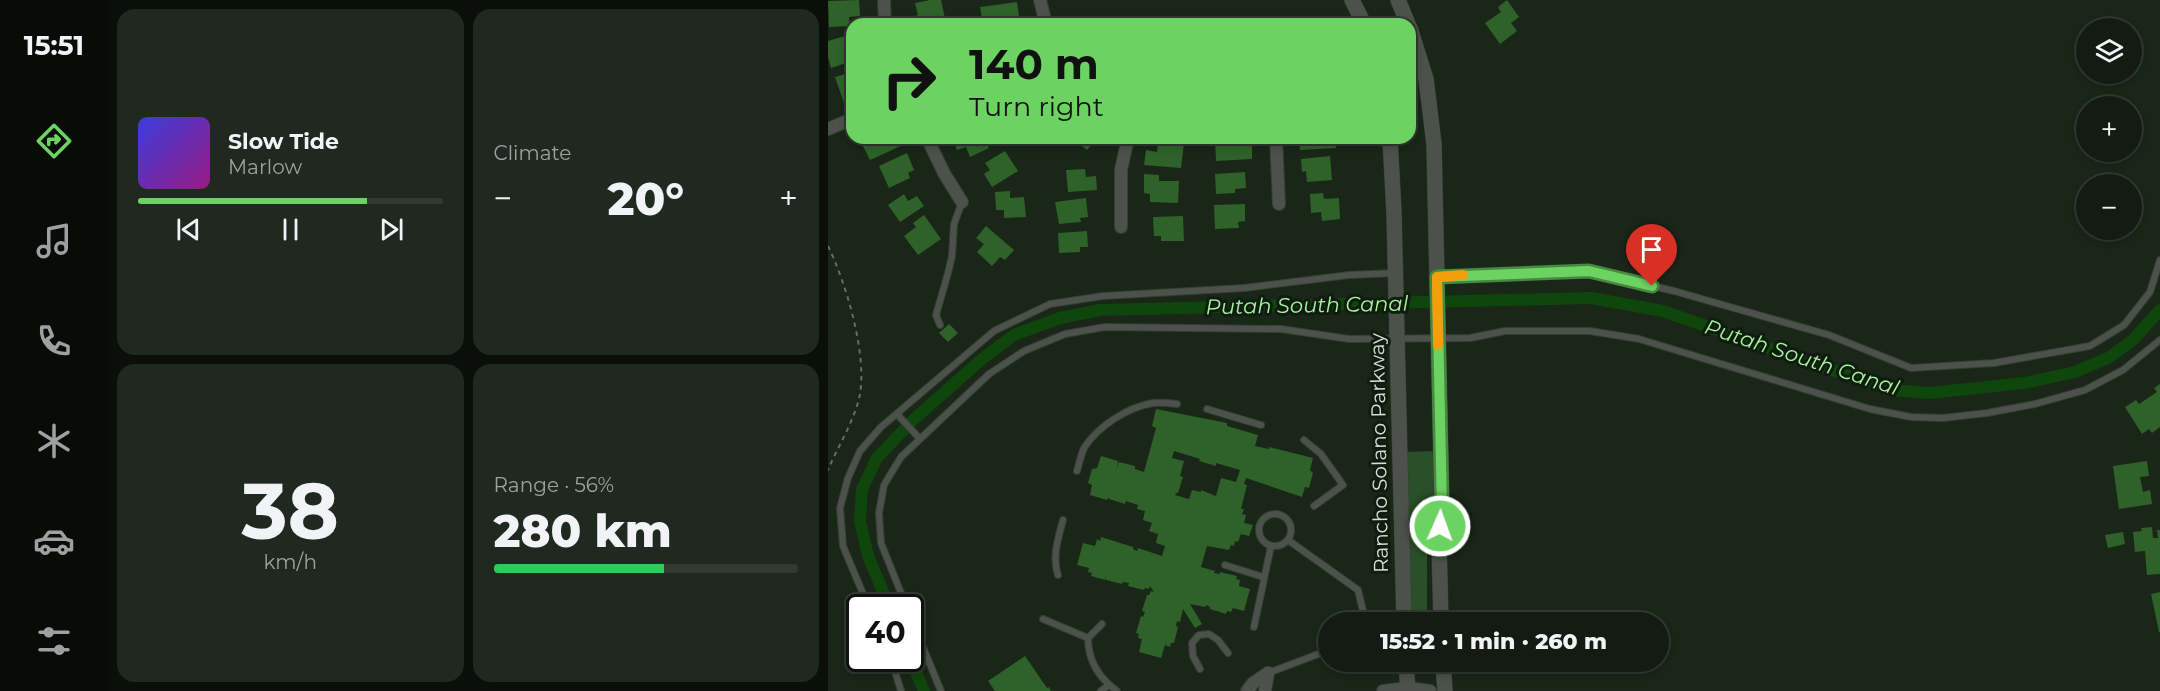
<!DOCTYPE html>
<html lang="en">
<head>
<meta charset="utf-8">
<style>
	:root { --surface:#131c12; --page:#202920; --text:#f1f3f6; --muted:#9da19f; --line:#323a32; --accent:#6cd362 }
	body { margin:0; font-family:Montserrat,sans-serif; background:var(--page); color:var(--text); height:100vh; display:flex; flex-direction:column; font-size:22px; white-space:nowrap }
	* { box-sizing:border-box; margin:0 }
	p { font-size:20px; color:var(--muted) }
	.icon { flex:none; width:33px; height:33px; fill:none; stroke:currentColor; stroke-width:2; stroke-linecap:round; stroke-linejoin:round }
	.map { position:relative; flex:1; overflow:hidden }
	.side { display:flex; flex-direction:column; gap:9px; padding:9px; background:#0a0f0a; width:720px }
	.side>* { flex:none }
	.banner { position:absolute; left:18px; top:18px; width:570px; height:126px; border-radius:18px; box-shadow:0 3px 9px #0003,0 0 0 2px var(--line); background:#6cd362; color:#111; overflow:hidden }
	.buttons { position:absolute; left:1248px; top:18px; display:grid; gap:12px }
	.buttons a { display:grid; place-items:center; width:66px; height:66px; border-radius:50%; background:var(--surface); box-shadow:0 3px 9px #0003,0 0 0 2px var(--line); font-size:30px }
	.speed { position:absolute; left:18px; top:594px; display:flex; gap:12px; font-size:30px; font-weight:700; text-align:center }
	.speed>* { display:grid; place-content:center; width:78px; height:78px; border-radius:50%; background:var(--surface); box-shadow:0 3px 9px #0003,0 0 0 2px var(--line); line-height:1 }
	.speed .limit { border:3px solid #111; border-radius:9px; background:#fff; color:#111 }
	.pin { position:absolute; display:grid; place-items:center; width:51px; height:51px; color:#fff; margin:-62px -26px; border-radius:50% 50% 50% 0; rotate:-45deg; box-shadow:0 0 6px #0007 }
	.pin .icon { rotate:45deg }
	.me { position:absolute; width:66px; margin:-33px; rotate:2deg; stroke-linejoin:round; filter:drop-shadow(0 0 4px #0008) }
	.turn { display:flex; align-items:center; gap:21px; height:126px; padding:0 24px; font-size:27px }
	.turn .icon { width:78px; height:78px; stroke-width:2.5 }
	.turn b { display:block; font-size:42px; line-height:51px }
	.big { font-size:45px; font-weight:800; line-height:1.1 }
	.side .widget { flex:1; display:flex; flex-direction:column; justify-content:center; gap:9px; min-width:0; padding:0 21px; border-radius:18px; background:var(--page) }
	.side .dial { align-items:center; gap:0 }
	.dial b { font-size:78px; line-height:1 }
	.song { display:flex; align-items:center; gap:18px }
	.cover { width:72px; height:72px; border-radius:9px; background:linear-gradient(135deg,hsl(240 70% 55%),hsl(310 70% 35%)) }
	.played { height:6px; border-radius:3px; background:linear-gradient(90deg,var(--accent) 75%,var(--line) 75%) }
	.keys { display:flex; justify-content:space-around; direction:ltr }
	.heat { display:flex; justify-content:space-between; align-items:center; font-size:33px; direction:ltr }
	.charge { height:9px; border-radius:4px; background:linear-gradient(90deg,#34c759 56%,var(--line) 0) }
	.side .tiles { flex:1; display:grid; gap:9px; grid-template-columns:repeat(2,1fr) }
	.trip { position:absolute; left:490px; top:612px; width:351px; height:60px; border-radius:30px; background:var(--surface); box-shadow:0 3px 9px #0003,0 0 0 2px var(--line); font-weight:800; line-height:60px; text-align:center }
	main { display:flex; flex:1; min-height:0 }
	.dock { display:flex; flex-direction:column; width:108px; justify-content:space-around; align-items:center; background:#080b07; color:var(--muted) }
	.dock .icon { width:42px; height:42px }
	.dock .active { color:var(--accent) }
	.dock b { font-size:27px; color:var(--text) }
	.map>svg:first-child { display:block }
	.green { fill:#2b4f28 }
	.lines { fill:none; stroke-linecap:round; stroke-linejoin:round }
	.canal { stroke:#0f460b; stroke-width:12 }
	.building { fill:#2e6229; fill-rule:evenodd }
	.service-casing { stroke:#344033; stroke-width:8 }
	.minor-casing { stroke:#344033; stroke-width:14 }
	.tertiary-casing { stroke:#344033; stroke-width:16 }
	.path { stroke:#646f63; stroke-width:2; stroke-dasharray:4.5 4.5; stroke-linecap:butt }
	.service { stroke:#4c524b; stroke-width:6 }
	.minor { stroke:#4c524b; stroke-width:12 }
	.tertiary { stroke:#4c524b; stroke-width:15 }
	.route-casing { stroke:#468940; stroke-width:15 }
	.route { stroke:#6cd362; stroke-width:10 }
	.slow { stroke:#f59e0b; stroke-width:10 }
	.labels { text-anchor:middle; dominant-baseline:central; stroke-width:6; stroke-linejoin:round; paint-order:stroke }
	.street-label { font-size:20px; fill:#d7e0d6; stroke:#101c0f }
	.water-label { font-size:21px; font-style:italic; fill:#a7f39f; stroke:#101c0f }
</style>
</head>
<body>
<main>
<nav class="dock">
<b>15:51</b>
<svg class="icon active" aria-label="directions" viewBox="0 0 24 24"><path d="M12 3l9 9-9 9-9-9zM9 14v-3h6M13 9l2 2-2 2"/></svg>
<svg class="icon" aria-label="music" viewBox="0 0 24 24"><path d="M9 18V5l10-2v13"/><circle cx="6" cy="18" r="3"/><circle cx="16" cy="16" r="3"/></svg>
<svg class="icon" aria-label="phone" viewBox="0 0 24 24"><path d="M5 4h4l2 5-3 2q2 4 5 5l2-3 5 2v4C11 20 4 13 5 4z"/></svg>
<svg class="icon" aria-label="climate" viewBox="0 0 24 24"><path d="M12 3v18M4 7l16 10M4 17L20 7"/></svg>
<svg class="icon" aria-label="car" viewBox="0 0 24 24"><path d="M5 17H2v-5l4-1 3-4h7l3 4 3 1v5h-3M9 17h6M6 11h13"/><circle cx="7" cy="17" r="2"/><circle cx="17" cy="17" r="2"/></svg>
<svg class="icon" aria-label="filters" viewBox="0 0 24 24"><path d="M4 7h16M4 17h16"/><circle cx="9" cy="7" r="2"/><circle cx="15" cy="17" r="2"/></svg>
</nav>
<section class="side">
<div class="tiles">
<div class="widget">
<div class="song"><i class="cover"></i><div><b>Slow Tide</b><p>Marlow</p></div></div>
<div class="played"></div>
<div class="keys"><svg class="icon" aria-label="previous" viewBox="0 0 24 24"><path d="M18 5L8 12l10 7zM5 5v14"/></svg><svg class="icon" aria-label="pause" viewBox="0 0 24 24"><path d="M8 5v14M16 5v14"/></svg><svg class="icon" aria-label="next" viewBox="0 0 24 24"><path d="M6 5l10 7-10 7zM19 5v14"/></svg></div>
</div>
<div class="widget"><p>Climate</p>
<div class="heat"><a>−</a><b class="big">20°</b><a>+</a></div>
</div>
<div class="widget dial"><b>38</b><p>km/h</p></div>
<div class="widget"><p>Range · 56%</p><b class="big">280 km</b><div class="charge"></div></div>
</div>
</section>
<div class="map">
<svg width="1332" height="691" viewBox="0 0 1332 691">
	<rect width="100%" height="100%" fill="#192618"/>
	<polygon class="green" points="605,451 606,508 599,539 599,620 582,621 578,452"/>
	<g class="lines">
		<g class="canal">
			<polyline points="62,608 40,556 32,521 34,489 49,458 84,421 154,359 186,335 232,318 272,310 763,298 835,311 977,361 1065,390 1101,393 1196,383 1247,372 1280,358 1305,340 1332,310"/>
			<polyline points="82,658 96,691"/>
		</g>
	</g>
	<g class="building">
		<polygon points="31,0 32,16 21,17 22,26 1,27 0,1"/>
		<polygon points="102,0 113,0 118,23 81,24 79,18 90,15 87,3"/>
		<polygon points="679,0 691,17 683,23 689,31 672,44 657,23 673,12 670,7"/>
		<polygon points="189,2 191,16 180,18 181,24 155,24 152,7"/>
		<polygon points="21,35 24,46 24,61 3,68 0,57 0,41"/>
		<polygon points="24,72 24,100 16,103 7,77"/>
		<polygon points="31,138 72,138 75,145 42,160"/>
		<polygon points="124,138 157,138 161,148 142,157 138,147 129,150"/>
		<polygon points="244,138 269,138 259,150"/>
		<polygon points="387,138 413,138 413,146 424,146 424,159 388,161"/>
		<polygon points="471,138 508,138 508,148 472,150"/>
		<polygon points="330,140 356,142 353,168 316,165 318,150 329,152"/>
		<polygon points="177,151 190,171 164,187 156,174 162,170 157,163"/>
		<polygon points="79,153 86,170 80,173 82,178 61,188 51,166"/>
		<polygon points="502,156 504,180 479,182 478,171 474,172 473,159"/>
		<polygon points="257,169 258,177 268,176 269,190 240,192 238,170"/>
		<polygon points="417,172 418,188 407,189 407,193 388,194 387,174"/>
		<polygon points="316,174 331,175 331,181 351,181 350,203 322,202 322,194 316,193"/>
		<polygon points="182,191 182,198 196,197 198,217 176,218 176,210 168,210 167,192"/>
		<polygon points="495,193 496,199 511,198 512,219 494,221 493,212 483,213 482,194"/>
		<polygon points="76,194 80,201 89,196 96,206 72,222 60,205"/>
		<polygon points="258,198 260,217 252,218 253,222 231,224 227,202"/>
		<polygon points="417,204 417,221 410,222 411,228 387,229 386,205"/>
		<polygon points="96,215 113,239 90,255 76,236 88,227 85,223"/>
		<polygon points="355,216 356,241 333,241 333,236 326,236 325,217"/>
		<polygon points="158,226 186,250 177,260 172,257 164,266 149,252 156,244 148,238"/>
		<polygon points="259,231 260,247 252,247 252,252 231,253 230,233"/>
		<polygon points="121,324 130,333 120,342 111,333"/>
		<polygon points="1332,384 1332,427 1324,433 1321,429 1314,434 1297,407 1308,400 1311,404 1329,392 1326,388"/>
		<path d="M328,409l71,14v3l31,9 -3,11 14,3v-2l44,11 -3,12 3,3 -4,15 -4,-1 -3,10 -56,-19 -2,6 3,1 -6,24h3l-2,5 4,1 -2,8 9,2 -4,11 -8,-2 -3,8 -3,-1 -1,5 -3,-1 -2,5 -22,-4 -6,21 14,4 -1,2 6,1v-2l17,4 -1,3 4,1 -1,6 11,3 -6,22 -11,-3 -2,4 -4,-1 -1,3 -16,-5v-2l-4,-2 -1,2 -15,-3 12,20 -7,4 -12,-19 -3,13 -3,-1 -1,5 2,1 -4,16h-3l-1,4 -5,-2 -4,13 -22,-6 3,-13 -4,-1 1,-4 -3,-1 5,-17 2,1 2,-5 -3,-1 5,-16h2l2,-4 3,1 -4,-6 -1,3 -4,-1 -1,2 -16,-4 1,-3 -6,-1 -1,2 -16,-4v-3l-1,3 -14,-4 1,-3 -4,-1 1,-4 -12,-3 6,-22 12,3 2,-7 3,2 1,-4 32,10v2l4,2 1,-3 24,8 3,-10 -9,-3 2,-9 -9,-3 3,-8 -9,-3 2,-9 -8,-2 1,-4 -12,-4 -1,3 -16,-5v-2l-2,3 -17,-5 2,-10 -4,-2 4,-14 5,-1 4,-12 17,5 -1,7 2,-6 16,4v3l9,3 12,-44 -4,-2zM346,451l26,8 -1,2 17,5v-3l24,7 -4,12 -15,-4 -5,18 -15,-6v2l-9,-2 -3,9 -14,-4 1,-2h2l5,-16 -3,-1 4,-15 -12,-3z"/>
		<polygon points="1319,461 1321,476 1312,477 1315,492 1322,490 1324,504 1291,509 1285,466"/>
		<polygon points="1324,527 1325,538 1330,538 1329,530 1332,530 1332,574 1319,575 1317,551 1307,552 1305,532 1314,531 1313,528"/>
		<polygon points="1295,532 1297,544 1280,548 1277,535"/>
		<polygon points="1332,592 1332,632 1331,632 1323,594"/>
		<polygon points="197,656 219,688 221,687 223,691 167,691 160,681"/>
	</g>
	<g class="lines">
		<defs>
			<g id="service">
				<polyline points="610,277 761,271 846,291 1001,335 1083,368 1166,363 1262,346 1296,325 1322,292 1332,260"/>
				<polyline points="112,325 108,315 120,273 124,256 126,224 134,202"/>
				<polyline points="379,409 433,425"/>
				<polyline points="69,414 92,439"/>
				<polyline points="476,440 493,454 515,485 486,506"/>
				<path d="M249,471c2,-7 4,-16 7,-23 14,-22 44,-41 69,-45 8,-1 16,0 24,1"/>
				<circle cx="447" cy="530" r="16"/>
				<polyline points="460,540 530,590 535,611 531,622"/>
				<polyline points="397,565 435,577"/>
				<path d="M230,575c-6,-19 0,-36 5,-55"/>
				<polyline points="41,608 15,546 12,508 20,478 32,451 53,427 166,331 222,304 275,296 416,288 521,275 568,273"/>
				<polyline points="79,608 53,543 51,513 56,485 73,457 161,374 196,351 237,334 277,327 453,329 521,339 642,338 677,331 762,331 811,339 1042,409 1083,417 1115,418 1159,413 1207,404 1257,390 1295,370 1332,340"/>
				<polyline points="82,616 113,691"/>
				<polyline points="215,619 260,638"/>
				<path d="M274,624l-14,14c0,23 11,40 29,53"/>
				<polyline points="426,627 443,546"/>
				<polyline points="63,658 73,691"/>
				<polyline points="372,669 365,656 364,643 371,635 381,634 390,640 400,653"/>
				<polyline points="440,673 501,650"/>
				<polyline points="273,691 281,685"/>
			</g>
			<g id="minor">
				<polyline points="56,0 57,24"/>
				<polyline points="212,0 218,24"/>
				<polyline points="0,129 24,119"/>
				<polyline points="99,138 117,175 134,202"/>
				<polyline points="448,138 451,204"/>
				<polyline points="293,227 293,170 300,138"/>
				<polyline points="419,691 425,683 440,673"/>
				<polyline points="437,691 440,673"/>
				<polyline points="555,691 580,688 602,691"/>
			</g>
			<g id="tertiary">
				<polyline points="524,0 536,24"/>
				<polyline points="570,0 580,24"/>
				<polyline points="582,28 598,79 606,144 614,510 611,542 613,622"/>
				<polyline points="562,138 566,213 576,622"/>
				<polyline points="578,662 580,691"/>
				<polyline points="615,662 617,691"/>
			</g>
		</defs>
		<use href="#service" class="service-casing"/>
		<use href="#minor" class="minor-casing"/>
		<use href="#tertiary" class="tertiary-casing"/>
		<path class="path" d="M0,246c18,37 39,107 32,148 -5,26 -22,52 -32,76"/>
		<use href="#service" class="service"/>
		<use href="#minor" class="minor"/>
		<use href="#tertiary" class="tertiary"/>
	</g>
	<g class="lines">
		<defs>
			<polyline id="route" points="612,526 614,510 609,277 761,271 824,286"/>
		</defs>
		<use href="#route" class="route-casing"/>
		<use href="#route" class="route"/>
		<polyline class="slow" points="610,345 609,277 635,275"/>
	</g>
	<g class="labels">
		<g class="street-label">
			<text transform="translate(551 453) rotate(-91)">Rancho Solano Parkway</text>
		</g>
		<g class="water-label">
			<text transform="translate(479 305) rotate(-1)">Putah South Canal</text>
			<text transform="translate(974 357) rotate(18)">Putah South Canal</text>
		</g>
	</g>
</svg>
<div class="buttons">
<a><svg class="icon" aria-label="layers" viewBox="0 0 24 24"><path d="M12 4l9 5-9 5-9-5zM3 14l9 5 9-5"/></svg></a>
<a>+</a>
<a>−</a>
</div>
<div class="speed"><div class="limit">40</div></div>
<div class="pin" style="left:824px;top:286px;background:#d93025"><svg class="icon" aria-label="arrive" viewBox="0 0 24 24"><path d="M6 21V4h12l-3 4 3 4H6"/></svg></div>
<svg class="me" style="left:612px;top:526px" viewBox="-20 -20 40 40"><circle r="17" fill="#6cd362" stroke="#fff" stroke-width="3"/><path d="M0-11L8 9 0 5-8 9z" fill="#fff"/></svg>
<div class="trip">15:52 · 1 min · 260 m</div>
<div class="banner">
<div class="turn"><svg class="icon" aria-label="right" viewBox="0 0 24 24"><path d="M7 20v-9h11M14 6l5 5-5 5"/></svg><div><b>140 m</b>Turn right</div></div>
</div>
</div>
</main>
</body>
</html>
